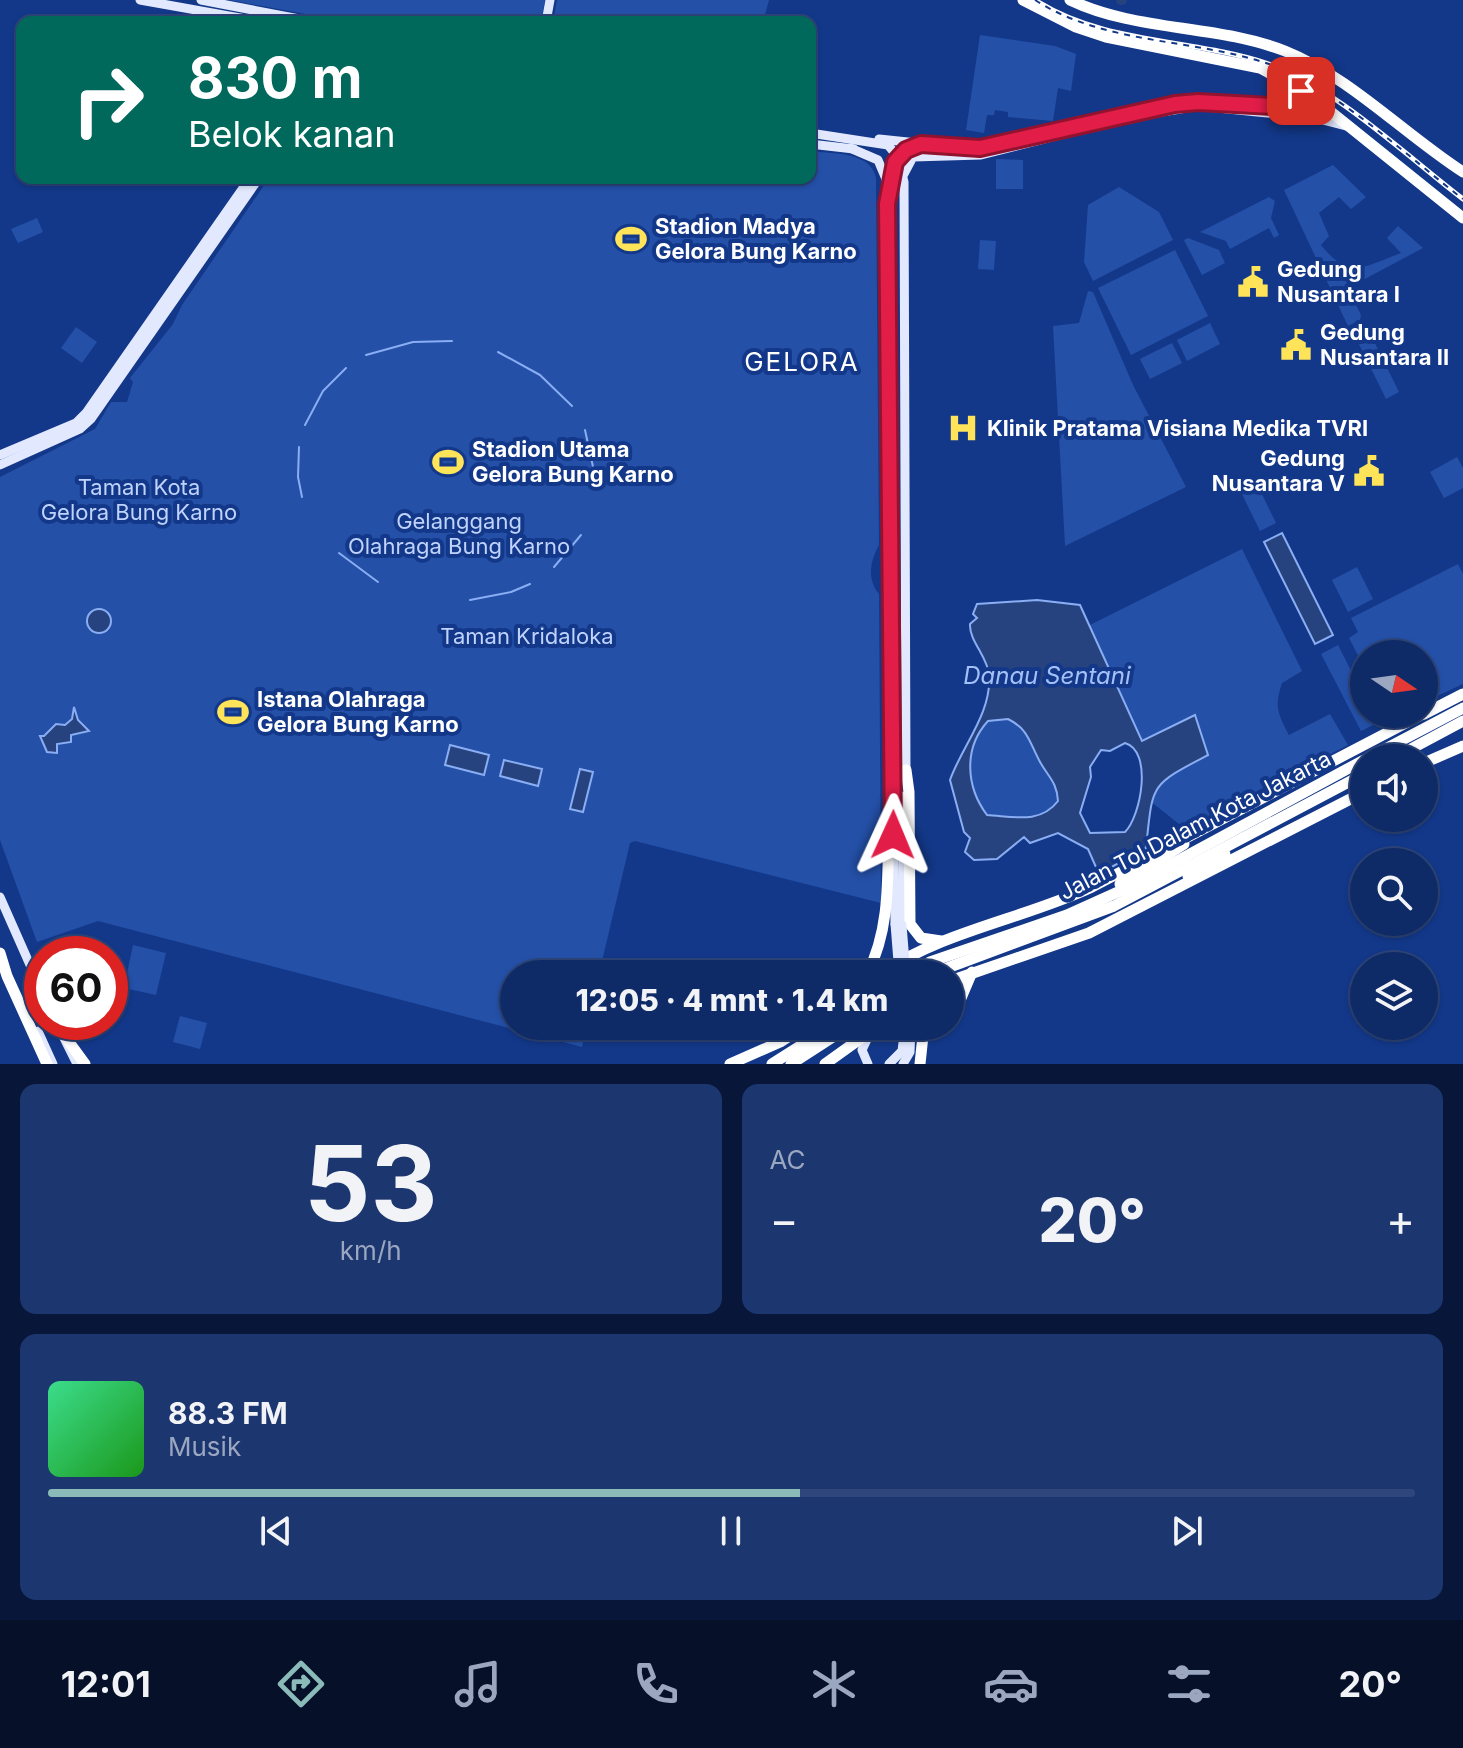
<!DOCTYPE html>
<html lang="id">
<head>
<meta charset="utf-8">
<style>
	:root { --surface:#0e2a67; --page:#1c3670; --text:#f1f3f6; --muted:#9ba7c0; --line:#2e467b; --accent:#8bbbb9 }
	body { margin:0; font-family:Inter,sans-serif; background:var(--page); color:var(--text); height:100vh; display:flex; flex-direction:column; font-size:30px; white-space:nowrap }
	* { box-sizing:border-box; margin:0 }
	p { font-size:26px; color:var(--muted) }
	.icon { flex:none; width:44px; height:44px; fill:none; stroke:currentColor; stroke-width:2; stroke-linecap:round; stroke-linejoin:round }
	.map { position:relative; height:1064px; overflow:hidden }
	.sheet { display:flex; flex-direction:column; gap:20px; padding:20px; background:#081739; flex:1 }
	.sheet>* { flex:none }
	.top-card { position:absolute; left:16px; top:16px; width:800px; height:168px; border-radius:16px; box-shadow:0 2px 6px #0004,0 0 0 2px var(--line); background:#00695c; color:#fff; overflow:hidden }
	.needle { width:52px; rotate:103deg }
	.fabs { position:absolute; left:1350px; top:640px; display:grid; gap:16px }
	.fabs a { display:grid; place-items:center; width:88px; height:88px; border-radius:50%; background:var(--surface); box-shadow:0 2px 6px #0004,0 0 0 2px var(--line); font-size:40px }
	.speed { position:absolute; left:24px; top:936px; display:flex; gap:16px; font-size:40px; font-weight:700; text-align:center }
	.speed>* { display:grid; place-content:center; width:104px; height:104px; border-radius:50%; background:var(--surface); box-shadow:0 2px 6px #0004,0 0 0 2px var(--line); line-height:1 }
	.speed .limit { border:12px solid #d22; background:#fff; color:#111 }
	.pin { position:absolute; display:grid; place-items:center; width:68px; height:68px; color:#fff; margin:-34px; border-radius:16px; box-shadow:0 4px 12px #0006 }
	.me { position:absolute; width:88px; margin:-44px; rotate:1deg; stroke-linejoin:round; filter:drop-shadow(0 0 6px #0008) }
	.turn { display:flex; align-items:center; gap:28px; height:168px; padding:0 40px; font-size:36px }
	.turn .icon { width:104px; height:104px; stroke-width:2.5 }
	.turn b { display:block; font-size:56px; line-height:68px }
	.big { font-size:60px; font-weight:800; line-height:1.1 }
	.sheet .widget { flex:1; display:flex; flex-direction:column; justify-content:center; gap:12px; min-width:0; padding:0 28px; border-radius:16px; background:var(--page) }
	.sheet .dial { align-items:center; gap:0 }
	.dial b { font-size:104px; line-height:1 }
	.song { display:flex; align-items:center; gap:24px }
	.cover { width:96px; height:96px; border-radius:12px; background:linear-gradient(135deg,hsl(150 70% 55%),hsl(120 70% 35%)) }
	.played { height:8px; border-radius:4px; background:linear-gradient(90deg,var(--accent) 55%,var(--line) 55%) }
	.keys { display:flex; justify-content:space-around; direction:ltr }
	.heat { display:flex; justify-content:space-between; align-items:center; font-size:44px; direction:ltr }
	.sheet .tiles { flex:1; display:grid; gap:20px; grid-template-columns:1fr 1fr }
	.widget:last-child { grid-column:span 2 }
	.trip { position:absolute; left:500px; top:960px; width:464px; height:80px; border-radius:40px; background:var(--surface); box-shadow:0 2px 6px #0004,0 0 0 2px var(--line); font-weight:800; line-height:80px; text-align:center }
	.tab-bar { display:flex; height:128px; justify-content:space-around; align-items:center; background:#061129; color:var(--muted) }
	.tab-bar .icon { width:56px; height:56px }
	.tab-bar .on { color:var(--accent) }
	.tab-bar b { font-size:36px; color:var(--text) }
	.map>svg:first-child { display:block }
	.green { fill:#2450a8 }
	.water { fill:#27437f; stroke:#8aaef3; stroke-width:2; fill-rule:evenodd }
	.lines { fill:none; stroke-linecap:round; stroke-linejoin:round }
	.stream { stroke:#8aaef3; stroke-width:2 }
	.river { stroke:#27437f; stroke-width:10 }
	.major { stroke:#e2e9ff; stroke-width:9 }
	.highway { stroke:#fff; stroke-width:11 }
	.rail-casing { stroke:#fff; stroke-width:5 }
	.rail { stroke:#133889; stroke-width:2; stroke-dasharray:6; stroke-linecap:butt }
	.major-bridge { stroke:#e2e9ff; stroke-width:9 }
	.route-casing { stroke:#92132f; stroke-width:20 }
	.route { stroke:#e11d48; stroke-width:14 }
	.labels { text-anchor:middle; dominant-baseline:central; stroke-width:8; stroke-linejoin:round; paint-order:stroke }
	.poi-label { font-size:22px; font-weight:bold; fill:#fff; stroke:#133889; text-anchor:start }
	.park-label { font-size:22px; fill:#bfd3fc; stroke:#133889 }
	.street-label { font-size:22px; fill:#fff; stroke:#133889 }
	.water-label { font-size:24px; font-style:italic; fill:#a4c0f8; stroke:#133889 }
	.quarter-label { font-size:26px; letter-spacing:2px; fill:#fff; stroke:#133889 }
</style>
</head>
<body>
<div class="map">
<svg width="1463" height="1064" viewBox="0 0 1463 1064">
	<rect width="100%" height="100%" fill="#133889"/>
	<g class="green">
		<polygon points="229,0 545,0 541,22 379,22 355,17 338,20"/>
		<polygon points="557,0 769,0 763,22 553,22"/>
		<polygon points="980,35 1055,46 1076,54 1071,91 1058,88 1053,121 1008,117 1008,112 995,110 994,115 987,115 984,133 966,130"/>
		<path d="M810,151c22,3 61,0 66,27l3,367c-8,14 -13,34 0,49l2,309 -246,-62 -5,2 -31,131h-85v52h73l-5,21 -484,-126 -61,21 -37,-102v-363l95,-48 16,-27h16l6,-20 -3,-4 43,-54 9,-19 87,-127h541z"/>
		<polygon points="996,159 1023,160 1023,189 996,189"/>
		<path d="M1333,165l33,32 -15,12 -12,-12 -20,16 10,23 -8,9c28,35 43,22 80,8l-14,-15 11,-12 25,22 -75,40 13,27 -1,5 -12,6 -64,-136z"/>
		<polygon points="1119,187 1159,212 1173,240 1093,281 1084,262 1088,205"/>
		<polygon points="1269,197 1275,201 1271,218 1279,235 1274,238 1269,228 1230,249 1226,241 1200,232"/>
		<polygon points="37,218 43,232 18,243 11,229"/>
		<polygon points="1188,238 1219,250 1225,263 1202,275 1184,240"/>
		<polygon points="980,240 996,241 994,270 978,269"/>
		<polygon points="1175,250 1208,316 1131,355 1098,288"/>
		<polygon points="1088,291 1093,292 1133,385 1186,487 1065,546 1053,326 1079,323"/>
		<polygon points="1210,323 1220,344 1187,361 1177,340"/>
		<polygon points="1365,323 1399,392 1386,399 1352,330"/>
		<polygon points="76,327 97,342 82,363 61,348"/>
		<polygon points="1172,343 1182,363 1150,379 1140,359"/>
		<polygon points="1457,457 1463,468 1463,488 1444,498 1430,472"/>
		<polygon points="1256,482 1276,523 1260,531 1240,490"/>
		<path d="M1242,549l60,122 -20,12c-8,23 -4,32 7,52l41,-21 18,31 -164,83 -34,-27 13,-23 45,-23 -12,-39 -53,25 -55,-115z"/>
		<polygon points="1458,564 1463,574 1463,684 1424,702 1424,654 1364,654 1364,667 1349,638 1358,632 1351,618"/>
		<polygon points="1357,567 1373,599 1348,612 1332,580"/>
		<polygon points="1338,645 1364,696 1364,714 1373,714 1377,723 1361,731 1321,654"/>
		<path d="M1008,719c20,10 21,22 31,41 8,16 18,21 19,41 -17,25 -47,15 -71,14 -21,-29 -24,-67 1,-94z"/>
		<polygon points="133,945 166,953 156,995 124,988"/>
		<polygon points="180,1016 207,1023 200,1049 173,1042"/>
	</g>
	<g class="water">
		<polygon points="1282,533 1333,635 1315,644 1264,542"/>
		<path d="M1037,600l43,5 62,136 53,-26 13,40c-59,31 -55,28 -62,93l-47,26 -11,-25 -30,-16 -28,10 -6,-6 -27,22 -23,1 -9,-8 5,-14 -6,-6 -14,-52c12,-34 42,-67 39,-105 -1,-18 -20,-34 -19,-51l7,-6 -4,-4 4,-10zM1008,719c20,10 21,22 31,41 8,16 18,21 19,41 -18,24 -47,15 -71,14 -21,-28 -24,-67 1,-94zM1125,743c28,8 16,73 0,89l-35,1 -10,-20 11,-36 -1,-10 11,-17 9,1z"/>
		<circle cx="99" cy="621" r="12"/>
		<polygon points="74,707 78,720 89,731 71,735 71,742 57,744 57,753 47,752 40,736 44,736 56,724 65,725 72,719"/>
		<polygon points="450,745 489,755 484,775 445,765"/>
		<polygon points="504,760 542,769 538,786 500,776"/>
		<polygon points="580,769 593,772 583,812 570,809"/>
	</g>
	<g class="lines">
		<g class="stream">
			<polyline points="498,352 540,375 572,406"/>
			<polyline points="366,355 413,342 452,341"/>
			<polyline points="305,425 323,391 346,368"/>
			<polyline points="585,430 595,476"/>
			<polyline points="299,447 298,477 302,497"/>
			<polyline points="339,553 378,582"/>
			<polyline points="554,567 581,535"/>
			<polyline points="470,600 511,592 530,584"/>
		</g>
		<polyline class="river" points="1121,0 1122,0"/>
		<g class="major">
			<polyline points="140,0 263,22"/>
			<polyline points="201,0 315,22"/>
			<polyline points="546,22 550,0"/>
			<polyline points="1253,105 1295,105 1302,95 1297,87"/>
			<polyline points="810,133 888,145 898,157 904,182 906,774"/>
			<polyline points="879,139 975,149 1081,125"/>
			<polyline points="810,144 854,149"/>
			<polyline points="850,148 878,160 886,179 894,768"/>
			<polyline points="904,174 913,157 981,155 1132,117 1198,106 1315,118 1346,126"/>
			<path d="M891,181c0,-18 9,-29 27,-36"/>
			<polyline points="0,455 76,423 86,413 250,178"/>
			<polyline points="0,465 80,429 91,419 259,178"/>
			<polyline points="894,847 895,924"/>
			<polyline points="0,897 42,992"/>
			<polyline points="902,925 904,796"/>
			<polyline points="56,1022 77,1064"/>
			<polyline points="38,1031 53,1064"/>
			<polyline points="868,1064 862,1050 870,1033"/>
			<polyline points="889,1064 902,1051 905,1026"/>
			<polyline points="903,1064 910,1052 911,1026"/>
		</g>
		<g class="highway">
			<polyline points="1023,0 1076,27 1106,37 1260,68 1310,95 1463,218"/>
			<path d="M1070,0c67,32 146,24 215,51 65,26 119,83 178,121"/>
			<polyline points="1424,714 1463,694"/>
			<polyline points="1368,758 1463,708"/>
			<polyline points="1394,758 1463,721"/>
			<polyline points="1424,763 1463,746"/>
			<polyline points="906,770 909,792 910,924 921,938 941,941"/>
			<polyline points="1188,876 1225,854"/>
			<polyline points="1120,884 1184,844"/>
			<polyline points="0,953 7,976 47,1064"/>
			<path d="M867,974c33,-62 14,-142 27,-212"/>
			<path d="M880,974c63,-43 143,-55 212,-87l331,-173"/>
			<polyline points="910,974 930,962 1067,915 1129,887 1364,760"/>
			<polyline points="931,974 1114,906 1364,774"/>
			<polyline points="950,981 1089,933 1364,792"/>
			<polyline points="950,1007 961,998 972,972"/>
			<polyline points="66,1038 85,1064"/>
			<polyline points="730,1064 780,1042 805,1026"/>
			<polyline points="772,1064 832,1026"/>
			<polyline points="791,1064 850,1026"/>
			<polyline points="825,1064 878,1026"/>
			<polyline points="920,1064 924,1026"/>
		</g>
		<defs>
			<path id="rail" d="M1035,0c70,45 157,38 234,64 64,22 139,93 194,135"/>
		</defs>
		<use href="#rail" class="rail-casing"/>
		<use href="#rail" class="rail"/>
		<g class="major-bridge">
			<polyline points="895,924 899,974"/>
			<polyline points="902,925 906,974"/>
		</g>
	</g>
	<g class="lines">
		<defs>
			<polyline id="route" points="893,835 887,204 895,162 906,150 921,144 980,148 1175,104 1198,102 1291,107 1299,103 1301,91"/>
		</defs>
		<use href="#route" class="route-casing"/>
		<use href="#route" class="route"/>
	</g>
	<defs>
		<symbol id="stadium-bare" viewBox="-9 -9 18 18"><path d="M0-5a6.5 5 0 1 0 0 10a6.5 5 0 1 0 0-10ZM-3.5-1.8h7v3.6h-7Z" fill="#ffe358" stroke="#133889" stroke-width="2.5" paint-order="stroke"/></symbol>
		<symbol id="civic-bare" viewBox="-9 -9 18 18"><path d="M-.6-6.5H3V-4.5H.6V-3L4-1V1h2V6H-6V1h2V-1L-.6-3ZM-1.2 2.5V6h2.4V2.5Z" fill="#ffe358" stroke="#133889" stroke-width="2.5" paint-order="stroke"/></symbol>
		<symbol id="hospital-bare" viewBox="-9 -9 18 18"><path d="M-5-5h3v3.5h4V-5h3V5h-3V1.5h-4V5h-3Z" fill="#ffe358" stroke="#133889" stroke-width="2.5" paint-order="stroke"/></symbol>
	</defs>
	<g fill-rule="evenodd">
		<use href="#stadium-bare" x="609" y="217" width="44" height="44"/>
		<use href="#civic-bare" x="1231" y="260" width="44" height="44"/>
		<use href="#civic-bare" x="1274" y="323" width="44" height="44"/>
		<use href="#hospital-bare" x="941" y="406" width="44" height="44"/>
		<use href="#stadium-bare" x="426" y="440" width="44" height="44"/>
		<use href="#civic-bare" x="1347" y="449" width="44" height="44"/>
		<use href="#stadium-bare" x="211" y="690" width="44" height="44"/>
	</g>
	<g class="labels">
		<g class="poi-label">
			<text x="655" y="226">Stadion Madya<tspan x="655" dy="25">Gelora Bung Karno</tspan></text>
			<text x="1277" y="269">Gedung<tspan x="1277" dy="25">Nusantara I</tspan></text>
			<text x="1320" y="332">Gedung<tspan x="1320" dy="25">Nusantara II</tspan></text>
			<text x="987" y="428">Klinik Pratama Visiana Medika TVRI</text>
			<text x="472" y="449">Stadion Utama<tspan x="472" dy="25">Gelora Bung Karno</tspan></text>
			<text x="1345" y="458" text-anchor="end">Gedung<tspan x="1345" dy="25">Nusantara V</tspan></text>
			<text x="257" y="699">Istana Olahraga<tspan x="257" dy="25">Gelora Bung Karno</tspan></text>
		</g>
		<g class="park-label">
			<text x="139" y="487">Taman Kota<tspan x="139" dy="25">Gelora Bung Karno</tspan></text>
			<text x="459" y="521">Gelanggang<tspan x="459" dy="25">Olahraga Bung Karno</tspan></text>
			<text x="527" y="636">Taman Kridaloka</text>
		</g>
		<g class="street-label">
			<text transform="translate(1195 825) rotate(-27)">Jalan Tol Dalam Kota Jakarta</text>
		</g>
		<g class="water-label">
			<text x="1047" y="675">Danau Sentani</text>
		</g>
		<g class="quarter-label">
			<text x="802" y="361">GELORA</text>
		</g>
	</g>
</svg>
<div class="fabs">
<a><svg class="needle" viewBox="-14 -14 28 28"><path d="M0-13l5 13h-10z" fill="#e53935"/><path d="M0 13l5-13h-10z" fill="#9ba7c0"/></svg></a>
<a><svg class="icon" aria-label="sound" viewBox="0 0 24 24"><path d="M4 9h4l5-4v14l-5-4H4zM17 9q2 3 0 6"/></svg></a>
<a><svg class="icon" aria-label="search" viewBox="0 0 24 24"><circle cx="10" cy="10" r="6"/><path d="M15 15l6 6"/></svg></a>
<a><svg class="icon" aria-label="layers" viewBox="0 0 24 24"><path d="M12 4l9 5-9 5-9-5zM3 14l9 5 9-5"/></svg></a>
</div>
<div class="speed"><div class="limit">60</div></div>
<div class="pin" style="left:1301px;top:91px;background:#d93025"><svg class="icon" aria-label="arrive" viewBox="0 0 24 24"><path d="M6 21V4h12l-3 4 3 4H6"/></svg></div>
<svg class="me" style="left:893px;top:835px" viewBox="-20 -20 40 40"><path d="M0-17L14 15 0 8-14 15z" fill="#e11d48" stroke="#fff" stroke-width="4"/></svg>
<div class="trip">12:05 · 4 mnt · 1.4 km</div>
<div class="top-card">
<div class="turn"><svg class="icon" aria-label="right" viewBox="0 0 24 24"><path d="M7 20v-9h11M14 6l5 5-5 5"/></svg><div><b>830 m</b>Belok kanan</div></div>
</div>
</div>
<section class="sheet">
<div class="tiles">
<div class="widget dial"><b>53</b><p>km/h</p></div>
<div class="widget"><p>AC</p>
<div class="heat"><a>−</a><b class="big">20°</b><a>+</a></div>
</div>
<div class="widget">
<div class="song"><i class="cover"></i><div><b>88.3 FM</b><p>Musik</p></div></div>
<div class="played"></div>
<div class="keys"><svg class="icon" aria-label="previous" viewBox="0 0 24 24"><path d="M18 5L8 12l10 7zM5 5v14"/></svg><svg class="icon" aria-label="pause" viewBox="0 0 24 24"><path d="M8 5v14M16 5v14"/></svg><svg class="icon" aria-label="next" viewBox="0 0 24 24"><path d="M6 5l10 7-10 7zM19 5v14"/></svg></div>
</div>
</div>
</section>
<nav class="tab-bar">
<b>12:01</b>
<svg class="icon on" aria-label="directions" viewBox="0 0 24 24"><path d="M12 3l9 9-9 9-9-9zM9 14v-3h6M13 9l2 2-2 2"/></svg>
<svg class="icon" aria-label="music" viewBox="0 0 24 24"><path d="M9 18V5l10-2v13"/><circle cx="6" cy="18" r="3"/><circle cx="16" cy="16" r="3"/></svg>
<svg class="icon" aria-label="phone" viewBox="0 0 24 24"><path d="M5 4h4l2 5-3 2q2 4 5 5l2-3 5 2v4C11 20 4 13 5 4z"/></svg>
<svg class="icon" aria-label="climate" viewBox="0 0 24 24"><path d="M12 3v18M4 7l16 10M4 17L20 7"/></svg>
<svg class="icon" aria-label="car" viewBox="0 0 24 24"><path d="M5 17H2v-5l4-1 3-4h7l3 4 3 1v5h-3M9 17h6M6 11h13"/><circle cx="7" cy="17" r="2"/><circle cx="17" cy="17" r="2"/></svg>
<svg class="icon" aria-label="filters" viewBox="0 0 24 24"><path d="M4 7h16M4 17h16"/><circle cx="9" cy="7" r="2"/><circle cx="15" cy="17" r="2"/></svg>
<b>20°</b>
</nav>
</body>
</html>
